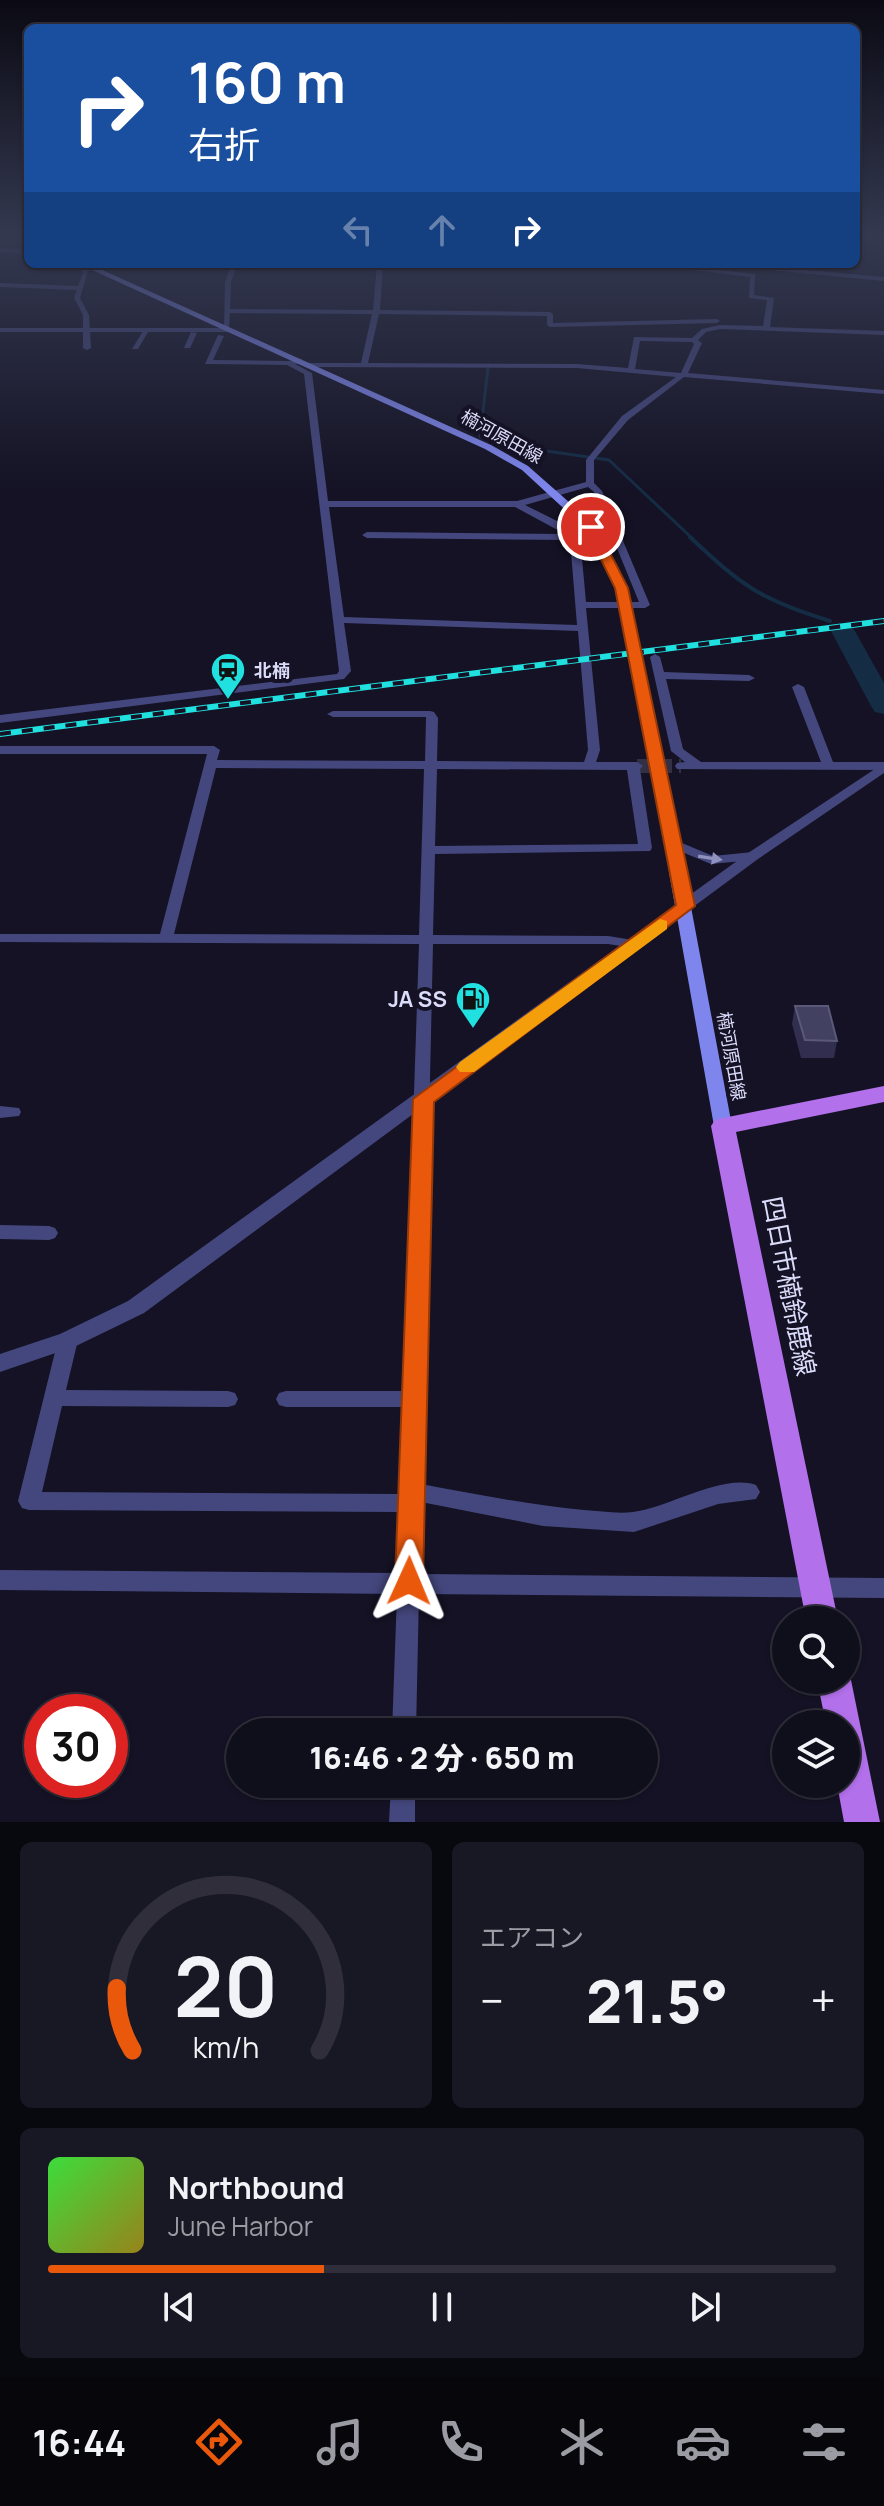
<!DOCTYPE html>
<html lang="ja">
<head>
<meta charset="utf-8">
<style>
	:root { --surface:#0f0e1b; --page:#181724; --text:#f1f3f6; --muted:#9b9ca3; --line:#2f2e3a; --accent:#ea580c }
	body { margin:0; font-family:Manrope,"Noto Sans JP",sans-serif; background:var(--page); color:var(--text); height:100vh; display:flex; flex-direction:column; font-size:30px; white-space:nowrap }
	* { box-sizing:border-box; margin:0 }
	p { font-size:26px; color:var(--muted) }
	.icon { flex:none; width:44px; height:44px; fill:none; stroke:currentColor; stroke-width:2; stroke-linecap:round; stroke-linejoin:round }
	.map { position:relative; height:1822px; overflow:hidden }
	.sheet { display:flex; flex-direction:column; gap:20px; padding:20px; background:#08080f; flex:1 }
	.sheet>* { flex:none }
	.top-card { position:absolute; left:24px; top:24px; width:836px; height:244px; border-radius:12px; box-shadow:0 2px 6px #0004,0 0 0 2px var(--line); background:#1a4fa0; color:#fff; overflow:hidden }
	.tools { position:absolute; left:772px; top:1606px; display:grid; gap:16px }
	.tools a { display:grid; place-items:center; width:88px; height:88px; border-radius:50%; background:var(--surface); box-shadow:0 2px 6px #0004,0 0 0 2px var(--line); font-size:40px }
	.speed { position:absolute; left:24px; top:1694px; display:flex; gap:16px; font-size:40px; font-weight:700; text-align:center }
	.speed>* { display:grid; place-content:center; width:104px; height:104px; border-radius:50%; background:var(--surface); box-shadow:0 2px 6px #0004,0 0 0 2px var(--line); line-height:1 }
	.speed .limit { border:12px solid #d22; background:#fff; color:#111 }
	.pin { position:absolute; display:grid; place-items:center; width:68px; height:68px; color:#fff; margin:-34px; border:4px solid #fff; border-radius:50%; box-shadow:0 2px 8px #0007 }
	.me { position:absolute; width:88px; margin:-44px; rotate:1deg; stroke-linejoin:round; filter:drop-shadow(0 0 6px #0008) }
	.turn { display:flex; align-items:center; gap:28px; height:168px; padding:0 32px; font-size:36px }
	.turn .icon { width:104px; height:104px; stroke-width:2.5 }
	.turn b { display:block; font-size:56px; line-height:68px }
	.lanes { display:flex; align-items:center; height:76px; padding:0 32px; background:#0003; justify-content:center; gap:40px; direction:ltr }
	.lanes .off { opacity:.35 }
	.big { font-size:60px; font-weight:800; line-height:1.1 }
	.sheet .tile { flex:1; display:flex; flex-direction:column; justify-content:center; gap:12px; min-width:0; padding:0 28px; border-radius:12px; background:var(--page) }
	.sheet .dial { align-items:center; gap:0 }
	.dial svg { height:208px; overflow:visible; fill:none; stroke:var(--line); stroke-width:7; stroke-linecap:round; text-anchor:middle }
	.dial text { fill:var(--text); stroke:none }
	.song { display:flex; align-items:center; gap:24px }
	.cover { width:96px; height:96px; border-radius:12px; background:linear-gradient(135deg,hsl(120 70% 55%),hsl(50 70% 35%)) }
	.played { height:8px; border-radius:4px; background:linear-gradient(90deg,var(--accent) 35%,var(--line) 35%) }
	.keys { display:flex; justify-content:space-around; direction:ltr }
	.heat { display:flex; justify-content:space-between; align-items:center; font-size:44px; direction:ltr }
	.sheet .tiles { flex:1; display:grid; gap:20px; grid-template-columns:1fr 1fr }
	.tile:last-child { grid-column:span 2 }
	.trip { position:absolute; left:226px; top:1718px; width:432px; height:80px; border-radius:40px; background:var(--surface); box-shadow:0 2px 6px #0004,0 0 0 2px var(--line); font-weight:800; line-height:80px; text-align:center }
	.tabs { display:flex; height:128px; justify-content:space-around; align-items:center; background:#06060b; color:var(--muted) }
	.tabs .icon { width:56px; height:56px }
	.tabs .on { color:var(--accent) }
	.tabs b { font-size:36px; color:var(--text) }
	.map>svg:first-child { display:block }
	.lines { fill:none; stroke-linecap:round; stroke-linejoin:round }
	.stream-far2 { stroke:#152c45; stroke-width:2 }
	.stream-far1 { stroke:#152c45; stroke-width:3 }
	.stream { stroke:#152c45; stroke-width:4 }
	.river { fill:#152c45; fill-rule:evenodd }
	.minor-tunnel { stroke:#323044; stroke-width:14; stroke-dasharray:14 7; stroke-linecap:butt }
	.minor { fill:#44477d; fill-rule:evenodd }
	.tertiary { fill:#44477d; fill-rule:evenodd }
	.secondary { fill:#7e86ed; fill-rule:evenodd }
	.primary { fill:#b270eb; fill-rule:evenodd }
	.rail-casing { stroke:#20e0e0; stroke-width:6 }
	.rail { stroke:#141224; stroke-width:4; stroke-dasharray:11; stroke-linecap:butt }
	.secondary-bridge { stroke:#7e86ed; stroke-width:12 }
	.wall { fill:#312e50 }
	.building { fill:#434162; stroke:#5b597a; stroke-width:2 }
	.oneway { fill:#9091bc }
	.route { fill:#ea580c; stroke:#983908; stroke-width:2 }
	.slow { fill:#f59e0b }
	.labels { text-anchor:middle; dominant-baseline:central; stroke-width:8; stroke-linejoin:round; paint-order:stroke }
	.far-street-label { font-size:18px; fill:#dbdbfa; stroke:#141224 }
	.far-poi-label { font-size:18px; font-weight:bold; fill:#dbdbfa; stroke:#141224; text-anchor:start }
	.poi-label { font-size:22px; font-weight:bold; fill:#dbdbfa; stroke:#141224; text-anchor:end }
	.near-street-label { font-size:26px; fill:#dbdbfa; stroke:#141224 }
</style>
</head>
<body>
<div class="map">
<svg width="884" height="1822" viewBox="0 0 884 1822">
	<rect width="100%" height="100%" fill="#141224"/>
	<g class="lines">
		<polyline class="stream-far2" points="487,370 488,364"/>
		<polyline class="stream-far1" points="488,368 480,437 497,444 609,460 693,539"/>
		<path class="stream" d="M690,537c52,49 71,63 140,84"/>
		<polygon class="river" points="843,624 852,626 884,683 884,714 875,712 871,706 831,631"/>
		<polyline class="minor-tunnel" points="637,766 681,766"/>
		<g class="minor">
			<polygon points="0,248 28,250 28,254 0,252"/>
			<path d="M202,264l35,2 -6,16 -1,27 143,1 4,-46h6l-3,46 170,2 3,2v9l164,-4 3,2 -3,2 -167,4 -3,-2v-9l-168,-2 -11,49 209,1 51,4 6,-31 58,1 10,-9 18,-4 43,1 4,-26 -18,-2 1,-21 -105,-13h21l89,10 -1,21 20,3 -4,29 114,4v4l-164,-6 -14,3 -8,8 4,3 -14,30 196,17v4l-200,-17 -56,43 -34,40v23l8,8 48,114 -5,3h-59l14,142 -4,12h41l6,4 -3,3 12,79 -2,3 -215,3 -2,81 175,1 31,5 2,3 -7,4 -26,-4h-175l-12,540c54,10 108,21 163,26 16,1 33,4 49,2 35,-4 89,-39 123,-27l4,7 -4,7 -38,5 -84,28 -91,-6 -122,-24 -2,72 465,4v20l-465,-4 -3,138h-24l5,-138 -397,-4v-20l397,3 2,-61 -370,-2 -7,-2 -4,-7 40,-161 3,-5 7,-3 7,3 3,5 -12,50 162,1 7,2 3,6 -3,6 -7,2 -166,-1 -20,86 358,2 3,-87h-117l-7,-2 -3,-6 3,-6 7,-2h118l15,-447 -419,-2v-8h160l47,-180h-207v-8h214l6,4 -3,10 208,1 1,-44h-93l-6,-3 6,-3h97l4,1 4,6 -1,43 147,1 4,-12 -10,-119 -234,-8 7,48 -7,8 -344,44v-8l337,-41 2,-3 -35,-297 -17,-9 -82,-1 13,-29 6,1 -11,24 75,1 14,-2v4l-7,1 17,9 16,128h189l69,-19v-22l36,-44 54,-39 -99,-9 -269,-1 -4,-2 1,-2h56l11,-49 -142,-1 -1,15 -5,1 1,-47 5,-14zM640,341l52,1 2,2 -13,29 -46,-4zM588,487l6,5 45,110h-53l-6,-65 -13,-11 -42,-21zM329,507h186l50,27 -198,-2 -5,3 5,3 203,2 7,85 -233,-8zM216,768l208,1 -5,166 -245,-1zM437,769l190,1 11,74 -203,2z"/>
			<polygon points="741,264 884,277 884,281 739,267"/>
			<polygon points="94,267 94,269 88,271 80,298 89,315 91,348 87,350 83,348 83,315 74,298 77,290 0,287 0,283 78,286 83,273 81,269"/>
			<polygon points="143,331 148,332 138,349 132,349"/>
			<polygon points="191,332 197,333 190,348 184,348"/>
			<polygon points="655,654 660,657 664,672 749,675 755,678 749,681 666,679 683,749 701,762 821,762 792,687 798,684 804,687 833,762 884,762 884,770 677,769 675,766 677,763 685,762 671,751 650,657"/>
			<polygon points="670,838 713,856 753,852 760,856 753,860 711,864 665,845 663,842 665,839"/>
			<polygon points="0,1106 19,1108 21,1112 19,1116 0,1118"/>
			<polygon points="0,1225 49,1226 55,1228 58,1233 55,1238 49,1240 0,1239"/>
			<polygon points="391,1784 415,1784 415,1822 389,1822"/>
		</g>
		<g class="tertiary">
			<polygon points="0,328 229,328 233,330 229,332 0,332"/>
			<polygon points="884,763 884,773 758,859 144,1313 76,1346 0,1372 0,1354 60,1334 128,1301 748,853"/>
		</g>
		<g class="secondary">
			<polygon points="79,264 89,264 491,445 528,466 595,525 628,588 618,590 586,529 522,470 485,449"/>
			<polygon points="652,732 659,736 732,1126 730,1131 716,1131 714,1126 645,736"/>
		</g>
		<g class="primary">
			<polygon points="884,1086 884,1102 736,1132 838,1620 806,1620 711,1126 715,1120 723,1118"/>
			<polygon points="846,1669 851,1680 880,1822 844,1822 837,1784 846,1784 846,1724 826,1724 817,1680 846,1680"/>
		</g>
		<defs>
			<polyline id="rail" points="0,734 884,621"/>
		</defs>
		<use href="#rail" class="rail-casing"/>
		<use href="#rail" class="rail"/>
		<polyline class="secondary-bridge" points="622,588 652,736"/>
	</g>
	<polygon class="wall" points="795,1006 837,1041 834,1058 801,1058 792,1024"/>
	<polygon class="building" points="795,1006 828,1006 837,1041 805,1040"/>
	<defs><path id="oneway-solid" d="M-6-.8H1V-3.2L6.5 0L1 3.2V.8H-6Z" transform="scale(2)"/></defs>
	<use class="oneway" href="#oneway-solid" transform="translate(710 858) rotate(9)"/>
	<linearGradient id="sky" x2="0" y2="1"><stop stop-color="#0b0a14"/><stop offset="0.48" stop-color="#343950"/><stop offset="1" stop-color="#343950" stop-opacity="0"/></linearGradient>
	<rect width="884" height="492" fill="url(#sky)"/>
	<polygon class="route" points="591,524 597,527 628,588 695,906 434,1102 423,1581 419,1591 409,1595 399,1591 395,1581 413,1099 676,905 615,588 585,527"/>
	<polygon class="slow" points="660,919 667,921 667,929 474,1072 460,1072 456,1067 460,1062"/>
	<defs>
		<symbol id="station-pin" viewBox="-11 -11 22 30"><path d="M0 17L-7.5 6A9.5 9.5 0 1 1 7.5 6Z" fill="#20e0e0" stroke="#141224"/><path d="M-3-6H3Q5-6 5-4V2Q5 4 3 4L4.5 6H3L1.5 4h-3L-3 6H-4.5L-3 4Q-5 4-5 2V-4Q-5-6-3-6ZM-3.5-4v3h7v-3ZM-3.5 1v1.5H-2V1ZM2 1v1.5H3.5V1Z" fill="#111"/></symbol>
		<symbol id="fuel-pin" viewBox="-11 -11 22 30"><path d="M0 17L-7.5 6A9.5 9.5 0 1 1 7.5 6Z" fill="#20e0e0" stroke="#141224"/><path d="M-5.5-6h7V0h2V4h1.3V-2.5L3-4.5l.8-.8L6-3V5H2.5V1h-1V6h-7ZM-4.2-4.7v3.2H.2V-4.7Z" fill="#111"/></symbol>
	</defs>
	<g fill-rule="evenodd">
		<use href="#station-pin" x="208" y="650" width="40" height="54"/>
		<use href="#fuel-pin" x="453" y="979" width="40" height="54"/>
	</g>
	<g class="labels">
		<g class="far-street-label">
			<text transform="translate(502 436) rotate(29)">楠河原田線</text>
			<text transform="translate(732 1056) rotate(80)">楠河原田線</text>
		</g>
		<g class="far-poi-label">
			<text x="254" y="670">北楠</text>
		</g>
		<g class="poi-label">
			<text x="447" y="999">JA SS</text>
		</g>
		<g class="near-street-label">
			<text transform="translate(790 1286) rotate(79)">四日市楠鈴鹿線</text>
		</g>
	</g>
</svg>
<div class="tools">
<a><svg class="icon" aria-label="search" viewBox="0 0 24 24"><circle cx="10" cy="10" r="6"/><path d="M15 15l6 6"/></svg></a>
<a><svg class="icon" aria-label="layers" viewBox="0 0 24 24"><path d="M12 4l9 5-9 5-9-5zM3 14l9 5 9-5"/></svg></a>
</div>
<div class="speed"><div class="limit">30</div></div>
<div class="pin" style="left:591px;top:527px;background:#d93025"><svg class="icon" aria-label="arrive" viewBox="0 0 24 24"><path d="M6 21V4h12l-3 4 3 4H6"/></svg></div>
<svg class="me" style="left:409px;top:1581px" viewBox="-20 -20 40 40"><path d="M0-17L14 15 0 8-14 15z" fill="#ea580c" stroke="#fff" stroke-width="4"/></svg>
<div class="trip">16:46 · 2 分 · 650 m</div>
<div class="top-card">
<div class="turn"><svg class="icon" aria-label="right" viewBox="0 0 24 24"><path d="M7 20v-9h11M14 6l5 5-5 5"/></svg><div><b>160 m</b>右折</div></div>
<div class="lanes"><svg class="icon off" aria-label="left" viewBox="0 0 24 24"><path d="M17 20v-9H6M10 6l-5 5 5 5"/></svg><svg class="icon off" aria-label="ahead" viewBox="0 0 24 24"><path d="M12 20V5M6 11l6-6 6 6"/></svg><svg class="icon" aria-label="right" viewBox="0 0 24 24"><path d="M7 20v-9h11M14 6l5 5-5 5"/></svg></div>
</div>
</div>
<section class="sheet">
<div class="tiles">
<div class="tile dial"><svg viewBox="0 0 100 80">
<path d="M14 69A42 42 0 1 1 86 69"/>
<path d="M14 69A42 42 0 0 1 8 45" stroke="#ea580c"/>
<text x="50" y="56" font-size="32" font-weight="700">20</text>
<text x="50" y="72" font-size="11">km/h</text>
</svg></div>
<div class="tile"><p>エアコン</p>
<div class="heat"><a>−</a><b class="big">21.5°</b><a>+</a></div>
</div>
<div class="tile">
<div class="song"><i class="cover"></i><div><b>Northbound</b><p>June Harbor</p></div></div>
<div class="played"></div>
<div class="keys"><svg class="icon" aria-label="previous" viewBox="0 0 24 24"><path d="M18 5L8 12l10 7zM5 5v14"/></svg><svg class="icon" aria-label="pause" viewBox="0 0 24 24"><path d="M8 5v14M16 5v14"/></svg><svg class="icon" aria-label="next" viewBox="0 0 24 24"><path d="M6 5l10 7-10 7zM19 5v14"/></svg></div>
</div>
</div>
</section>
<nav class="tabs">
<b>16:44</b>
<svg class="icon on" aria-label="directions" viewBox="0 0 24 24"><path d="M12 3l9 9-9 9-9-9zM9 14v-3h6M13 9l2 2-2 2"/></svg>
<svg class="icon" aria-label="music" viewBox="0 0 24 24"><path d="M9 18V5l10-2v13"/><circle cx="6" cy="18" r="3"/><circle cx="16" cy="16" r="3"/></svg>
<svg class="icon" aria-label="phone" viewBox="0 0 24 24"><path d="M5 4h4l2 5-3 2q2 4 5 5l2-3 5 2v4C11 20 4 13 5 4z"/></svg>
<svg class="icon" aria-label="climate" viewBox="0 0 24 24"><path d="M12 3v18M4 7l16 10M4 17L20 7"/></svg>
<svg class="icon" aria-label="car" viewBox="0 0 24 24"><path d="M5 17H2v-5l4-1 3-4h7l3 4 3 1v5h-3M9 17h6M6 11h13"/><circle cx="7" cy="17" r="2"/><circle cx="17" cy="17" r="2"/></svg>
<svg class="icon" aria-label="filters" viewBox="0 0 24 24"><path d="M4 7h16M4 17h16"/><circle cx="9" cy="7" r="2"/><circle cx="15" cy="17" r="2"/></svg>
</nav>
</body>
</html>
